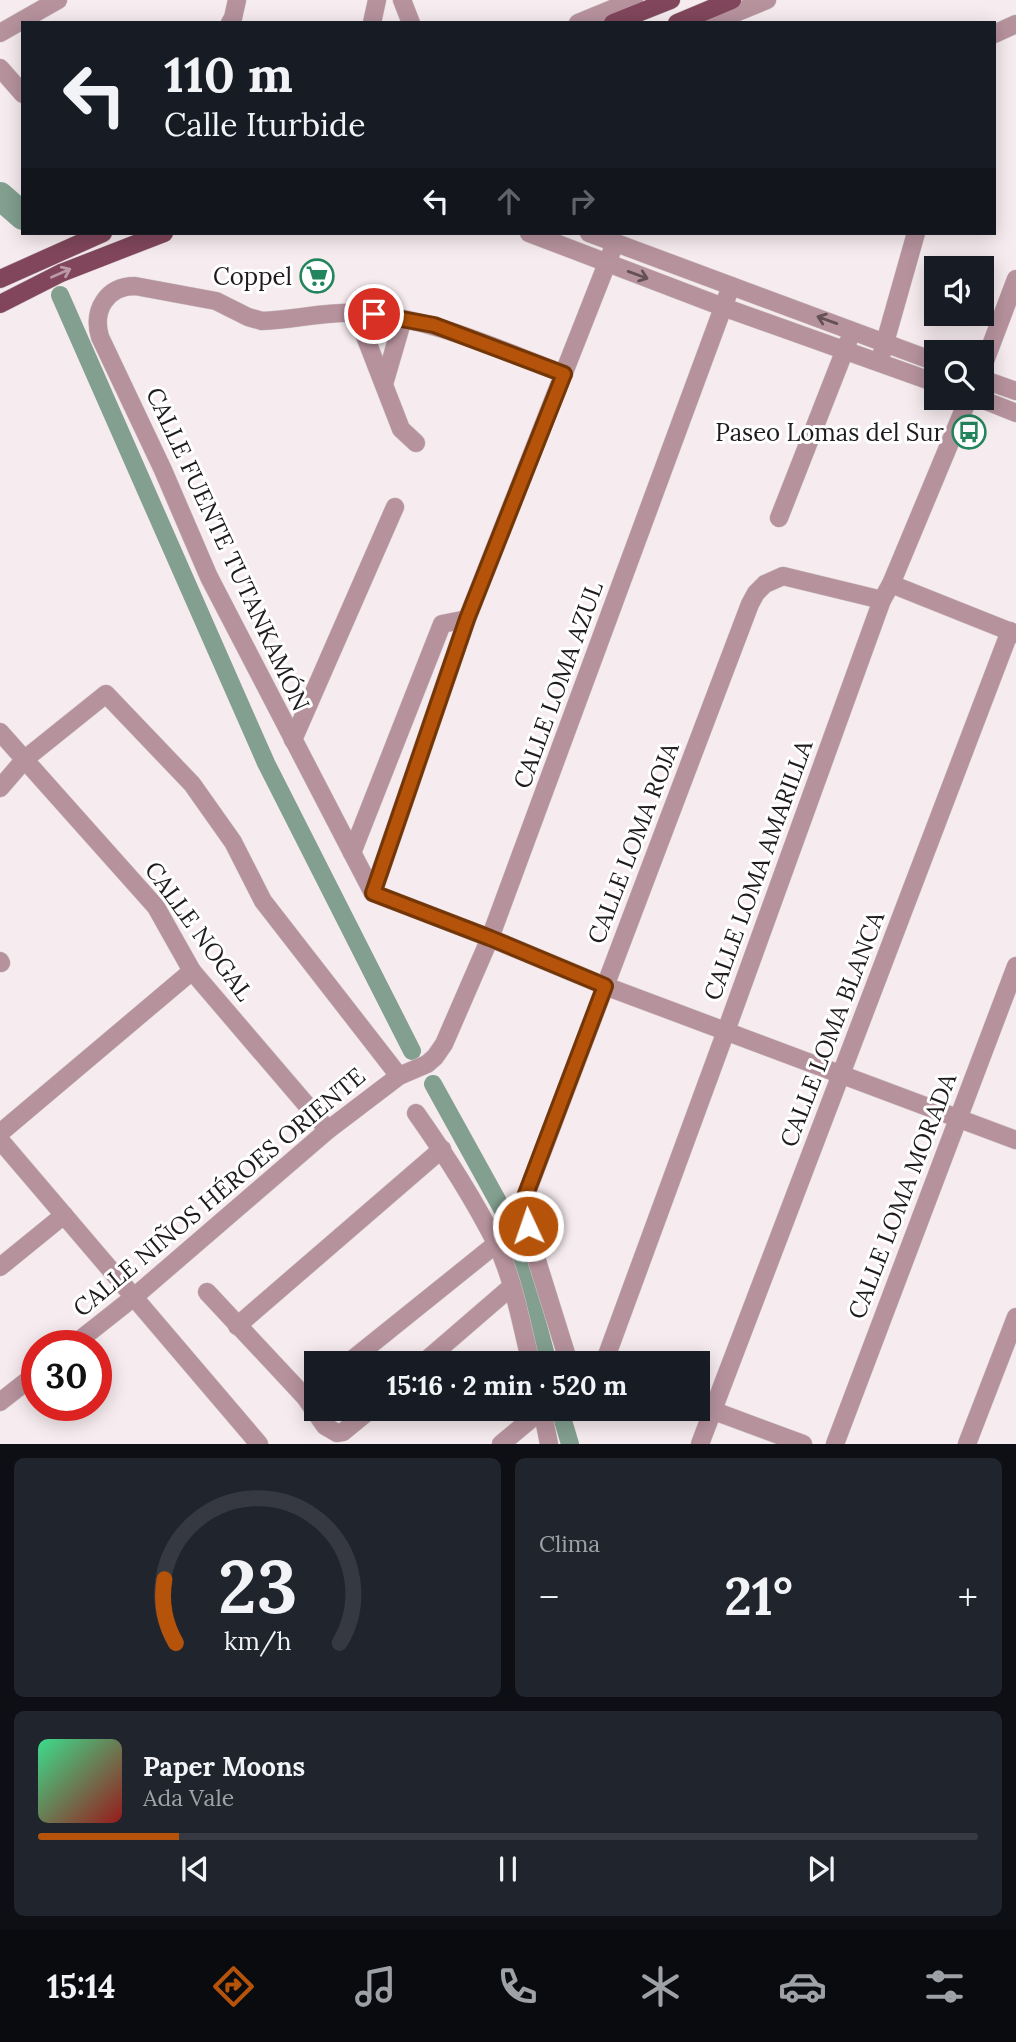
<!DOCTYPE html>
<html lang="es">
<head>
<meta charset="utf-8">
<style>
	:root { --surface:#171b24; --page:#20242c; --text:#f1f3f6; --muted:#9ea1a6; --line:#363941; --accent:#b45309 }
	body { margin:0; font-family:Lora,serif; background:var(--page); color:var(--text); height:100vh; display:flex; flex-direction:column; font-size:26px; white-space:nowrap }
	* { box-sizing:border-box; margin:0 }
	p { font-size:23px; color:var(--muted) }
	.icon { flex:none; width:38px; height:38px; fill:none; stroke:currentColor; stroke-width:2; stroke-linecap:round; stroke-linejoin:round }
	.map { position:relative; height:1444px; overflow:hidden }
	.sheet { display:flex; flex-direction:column; gap:14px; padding:14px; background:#0d0f14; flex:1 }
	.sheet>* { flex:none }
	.hud { position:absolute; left:21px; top:21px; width:975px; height:214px; border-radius:0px; box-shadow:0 4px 18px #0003; background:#171b24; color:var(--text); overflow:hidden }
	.fabs { position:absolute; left:924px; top:256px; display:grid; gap:14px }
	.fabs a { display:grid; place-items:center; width:70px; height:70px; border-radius:0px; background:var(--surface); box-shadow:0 4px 18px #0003; font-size:35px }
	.speed { position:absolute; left:21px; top:1330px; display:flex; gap:14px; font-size:35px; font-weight:700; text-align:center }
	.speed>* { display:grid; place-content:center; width:91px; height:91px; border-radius:50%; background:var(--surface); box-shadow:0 4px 18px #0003; line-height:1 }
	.speed .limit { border:10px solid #d22; background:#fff; color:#111 }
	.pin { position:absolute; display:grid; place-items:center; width:60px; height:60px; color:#fff; margin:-30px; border:4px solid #fff; border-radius:50%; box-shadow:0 2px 7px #0007 }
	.me { position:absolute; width:77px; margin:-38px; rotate:357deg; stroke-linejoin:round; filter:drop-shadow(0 0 5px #0008) }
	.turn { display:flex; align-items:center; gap:24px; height:147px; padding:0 28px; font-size:32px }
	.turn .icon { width:91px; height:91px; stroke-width:2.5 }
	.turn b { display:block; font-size:49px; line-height:60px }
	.lanes { display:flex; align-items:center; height:66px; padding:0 28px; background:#0003; justify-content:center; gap:35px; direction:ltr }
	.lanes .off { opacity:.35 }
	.big { font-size:52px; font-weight:700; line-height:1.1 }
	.sheet .card { flex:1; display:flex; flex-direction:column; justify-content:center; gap:10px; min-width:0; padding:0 24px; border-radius:10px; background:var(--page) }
	.sheet .dial { align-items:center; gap:0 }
	.dial svg { height:182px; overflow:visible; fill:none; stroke:var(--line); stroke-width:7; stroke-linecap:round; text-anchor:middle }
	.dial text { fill:var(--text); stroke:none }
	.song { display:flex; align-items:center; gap:21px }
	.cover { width:84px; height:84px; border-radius:10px; background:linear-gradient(135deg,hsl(150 70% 55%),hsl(0 70% 35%)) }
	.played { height:7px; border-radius:4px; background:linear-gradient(90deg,var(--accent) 15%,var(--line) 15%) }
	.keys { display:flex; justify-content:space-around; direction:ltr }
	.heat { display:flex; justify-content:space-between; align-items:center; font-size:38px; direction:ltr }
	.sheet .tiles { flex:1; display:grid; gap:14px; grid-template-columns:1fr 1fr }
	.card:last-child { grid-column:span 2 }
	.trip { position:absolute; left:304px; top:1351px; width:406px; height:70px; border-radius:0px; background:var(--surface); box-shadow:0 4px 18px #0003; font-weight:700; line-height:70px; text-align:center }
	.menu { display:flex; height:112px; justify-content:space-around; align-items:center; background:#090b0e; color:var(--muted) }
	.menu .icon { width:49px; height:49px }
	.menu .selected { color:var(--accent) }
	.menu b { font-size:32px; color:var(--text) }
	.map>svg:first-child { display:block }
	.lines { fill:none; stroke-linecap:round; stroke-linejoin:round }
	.canal { stroke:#829f8f; stroke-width:18 }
	.river { stroke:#829f8f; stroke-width:28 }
	.minor-casing { stroke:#cfc6c8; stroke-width:19 }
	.major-casing { stroke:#cfc6c8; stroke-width:19 }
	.minor { stroke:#b6929d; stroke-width:18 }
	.major { stroke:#81465c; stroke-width:18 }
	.oneway { stroke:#ba99a5 }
	.oneway2 { stroke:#635157 }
	.route-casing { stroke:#753606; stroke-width:18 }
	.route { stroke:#b45309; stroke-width:12 }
	.labels { text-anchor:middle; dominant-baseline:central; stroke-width:6; stroke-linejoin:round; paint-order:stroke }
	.poi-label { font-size:24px; fill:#1f1b1d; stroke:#fff; text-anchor:end }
	.street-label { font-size:24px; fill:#1f1b1d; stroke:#fff }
</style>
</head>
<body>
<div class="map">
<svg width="1016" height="1444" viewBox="0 0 1016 1444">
	<rect width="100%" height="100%" fill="#f6ebee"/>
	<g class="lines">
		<g class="canal">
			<polyline points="60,295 266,763 412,1051"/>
			<polyline points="433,1084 512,1227 548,1363"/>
			<polyline points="561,1414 570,1444"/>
		</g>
		<polyline class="river" points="0,196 23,216"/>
		<defs>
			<g id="minor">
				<polyline points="402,0 411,23"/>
				<polyline points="230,23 233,18 237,0"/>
				<polyline points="372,23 377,0"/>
				<polyline points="578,23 634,0"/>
				<polyline points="711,23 767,0"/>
				<polyline points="0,33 58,0"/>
				<polyline points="994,34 1016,24"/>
				<polyline points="0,68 23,94"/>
				<polyline points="529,233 723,307 936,383"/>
				<polyline points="589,233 936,362"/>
				<polyline points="356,313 401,429 416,443"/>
				<polyline points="882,353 916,233"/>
				<polyline points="982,369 1016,279"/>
				<polyline points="982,379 1016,391"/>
				<polyline points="384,384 403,319"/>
				<polyline points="976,397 1016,413"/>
				<polyline points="779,518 848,342"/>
				<polyline points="891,584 1016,634"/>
				<polyline points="0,732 156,907 192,971 328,1130"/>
				<polyline points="293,740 395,507"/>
				<polyline points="0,788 25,759 106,694 192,784 233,842 263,901 399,1076"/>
				<polyline points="352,853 442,624 467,619"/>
				<path d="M373,893l-164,-316 -46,-107 -63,-133c-8,-27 7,-51 35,-51l81,15 32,16 14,4c32,-1 65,-10 97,-8 72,4 138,36 205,61"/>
				<polyline points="373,893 467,619 615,243"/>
				<polyline points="373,893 490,938 605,986 1016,1140"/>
				<polyline points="0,961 1,963"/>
				<path d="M416,1113c29,41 57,85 80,130 18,37 25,81 35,120"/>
				<polyline points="0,1133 192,971"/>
				<polyline points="0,1140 259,1444"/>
				<polyline points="0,1267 64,1215"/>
				<polyline points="207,1292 305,1397 325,1426 337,1433 343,1432 371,1409"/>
				<polyline points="237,1326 442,1149"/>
				<polyline points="72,1346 134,1297 328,1130 399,1076 427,1064 435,1057 444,1044 490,938 731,286"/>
				<polyline points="348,1363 496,1244"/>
				<polyline points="423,1363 511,1287"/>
				<polyline points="569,1363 538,1264 523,1207 524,1200 750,604 756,593 765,584 783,576 882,600"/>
				<polyline points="604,1363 726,1031 882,600 891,584 969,397"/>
				<polyline points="0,1402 37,1373"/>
				<polyline points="698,1405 803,1444"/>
				<polyline points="542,1409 549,1444"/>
				<polyline points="501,1444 543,1409"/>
				<polyline points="700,1444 1010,631"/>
				<polyline points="835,1444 1016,966"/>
				<polyline points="967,1444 1016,1317"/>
			</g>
			<g id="major">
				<polyline points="613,23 671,0"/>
				<polyline points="677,23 732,0"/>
				<polyline points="0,279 103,233"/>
				<polyline points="0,304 61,273 164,233"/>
			</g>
		</defs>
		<use href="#minor" class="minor-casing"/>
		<use href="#major" class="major-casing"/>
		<use href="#minor" class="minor"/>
		<use href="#major" class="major"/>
	</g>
	<defs><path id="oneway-shaft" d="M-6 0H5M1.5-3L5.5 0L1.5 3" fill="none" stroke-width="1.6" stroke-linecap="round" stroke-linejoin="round" transform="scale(1.75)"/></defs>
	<use class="oneway" href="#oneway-shaft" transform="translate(61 273) rotate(-24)"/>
	<g class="oneway2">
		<use href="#oneway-shaft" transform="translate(638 275) rotate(20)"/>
		<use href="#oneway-shaft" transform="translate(827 320) rotate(-160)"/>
	</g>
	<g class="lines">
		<defs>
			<polyline id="route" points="374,314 434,325 564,374 467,619 373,893 490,938 605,986 526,1194 523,1207 528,1226"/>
		</defs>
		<use href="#route" class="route-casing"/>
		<use href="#route" class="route"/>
	</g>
	<defs>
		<symbol id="supermarket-ring" viewBox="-11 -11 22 22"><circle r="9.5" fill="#fff" stroke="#23855d" stroke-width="1.5"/><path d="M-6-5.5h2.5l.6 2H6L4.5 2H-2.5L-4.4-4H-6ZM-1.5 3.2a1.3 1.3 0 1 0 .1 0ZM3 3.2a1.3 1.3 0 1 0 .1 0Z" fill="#23855d"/></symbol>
		<symbol id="bus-ring" viewBox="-11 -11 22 22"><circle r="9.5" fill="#fff" stroke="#23855d" stroke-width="1.5"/><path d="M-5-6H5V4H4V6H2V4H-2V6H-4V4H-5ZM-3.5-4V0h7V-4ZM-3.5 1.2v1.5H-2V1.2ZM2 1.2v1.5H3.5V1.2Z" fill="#23855d"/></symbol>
	</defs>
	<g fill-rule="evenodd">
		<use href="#supermarket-ring" x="298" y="257" width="38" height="38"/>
		<use href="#bus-ring" x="950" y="413" width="38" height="38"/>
	</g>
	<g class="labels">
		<g class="poi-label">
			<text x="292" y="276">Coppel</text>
			<text x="944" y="432">Paseo Lomas del Sur</text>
		</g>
		<g class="street-label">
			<text transform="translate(228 549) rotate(65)">CALLE FUENTE TUTANKAMÓN</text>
			<text transform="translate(558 685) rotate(-70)">CALLE LOMA AZUL</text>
			<text transform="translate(633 843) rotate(-69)">CALLE LOMA ROJA</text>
			<text transform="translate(758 870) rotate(-70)">CALLE LOMA AMARILLA</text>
			<text transform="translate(199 931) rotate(54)">CALLE NOGAL</text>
			<text transform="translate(832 1029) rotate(-69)">CALLE LOMA BLANCA</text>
			<text transform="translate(219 1192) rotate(-40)">CALLE NIÑOS HÉROES ORIENTE</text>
			<text transform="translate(902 1196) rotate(-69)">CALLE LOMA MORADA</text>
		</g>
	</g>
</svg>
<div class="fabs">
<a><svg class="icon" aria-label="sound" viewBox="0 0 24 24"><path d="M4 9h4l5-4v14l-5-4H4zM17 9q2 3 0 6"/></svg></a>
<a><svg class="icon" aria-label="search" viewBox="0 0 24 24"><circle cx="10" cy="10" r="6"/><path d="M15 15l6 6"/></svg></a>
</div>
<div class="speed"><div class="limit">30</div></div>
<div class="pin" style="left:374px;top:314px;background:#d93025"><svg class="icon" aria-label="arrive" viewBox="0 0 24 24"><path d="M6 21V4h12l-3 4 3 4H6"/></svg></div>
<svg class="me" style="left:528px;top:1226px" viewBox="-20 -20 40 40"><circle r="17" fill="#b45309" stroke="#fff" stroke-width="3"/><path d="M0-11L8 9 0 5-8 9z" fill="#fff"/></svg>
<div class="trip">15:16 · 2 min · 520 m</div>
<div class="hud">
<div class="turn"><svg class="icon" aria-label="left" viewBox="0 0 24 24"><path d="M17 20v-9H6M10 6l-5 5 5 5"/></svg><div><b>110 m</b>Calle Iturbide</div></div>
<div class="lanes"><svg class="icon" aria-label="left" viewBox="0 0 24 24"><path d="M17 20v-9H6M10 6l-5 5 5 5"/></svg><svg class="icon off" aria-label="ahead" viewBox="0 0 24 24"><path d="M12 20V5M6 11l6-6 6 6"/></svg><svg class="icon off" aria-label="right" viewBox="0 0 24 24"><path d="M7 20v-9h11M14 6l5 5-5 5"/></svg></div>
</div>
</div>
<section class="sheet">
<div class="tiles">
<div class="card dial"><svg viewBox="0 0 100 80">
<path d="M14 69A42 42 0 1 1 86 69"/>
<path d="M14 69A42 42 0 0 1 9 41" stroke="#b45309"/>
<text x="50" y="56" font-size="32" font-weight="700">23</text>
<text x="50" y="72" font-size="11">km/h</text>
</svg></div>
<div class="card"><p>Clima</p>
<div class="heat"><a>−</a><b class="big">21°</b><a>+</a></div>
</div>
<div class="card">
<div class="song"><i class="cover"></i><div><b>Paper Moons</b><p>Ada Vale</p></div></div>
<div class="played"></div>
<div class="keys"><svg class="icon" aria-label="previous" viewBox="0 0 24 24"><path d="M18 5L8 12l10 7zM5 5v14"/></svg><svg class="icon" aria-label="pause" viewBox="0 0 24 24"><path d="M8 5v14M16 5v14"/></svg><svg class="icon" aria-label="next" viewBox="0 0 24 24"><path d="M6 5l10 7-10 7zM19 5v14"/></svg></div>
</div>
</div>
</section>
<nav class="menu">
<b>15:14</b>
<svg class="icon selected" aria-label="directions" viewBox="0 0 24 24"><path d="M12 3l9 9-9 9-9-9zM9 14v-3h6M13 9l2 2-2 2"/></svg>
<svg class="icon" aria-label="music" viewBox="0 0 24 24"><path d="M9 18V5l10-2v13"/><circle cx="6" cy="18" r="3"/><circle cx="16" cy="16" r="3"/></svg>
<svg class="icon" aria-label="phone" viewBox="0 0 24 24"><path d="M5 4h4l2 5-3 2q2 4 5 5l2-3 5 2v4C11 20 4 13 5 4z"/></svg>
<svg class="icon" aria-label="climate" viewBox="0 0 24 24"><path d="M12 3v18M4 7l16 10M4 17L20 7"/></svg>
<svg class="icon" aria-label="car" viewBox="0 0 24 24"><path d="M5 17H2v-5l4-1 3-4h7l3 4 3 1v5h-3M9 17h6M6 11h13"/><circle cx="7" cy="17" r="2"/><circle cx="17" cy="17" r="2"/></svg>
<svg class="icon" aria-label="filters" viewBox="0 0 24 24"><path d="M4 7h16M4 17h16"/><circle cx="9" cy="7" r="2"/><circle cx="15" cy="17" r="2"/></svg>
</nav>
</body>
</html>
